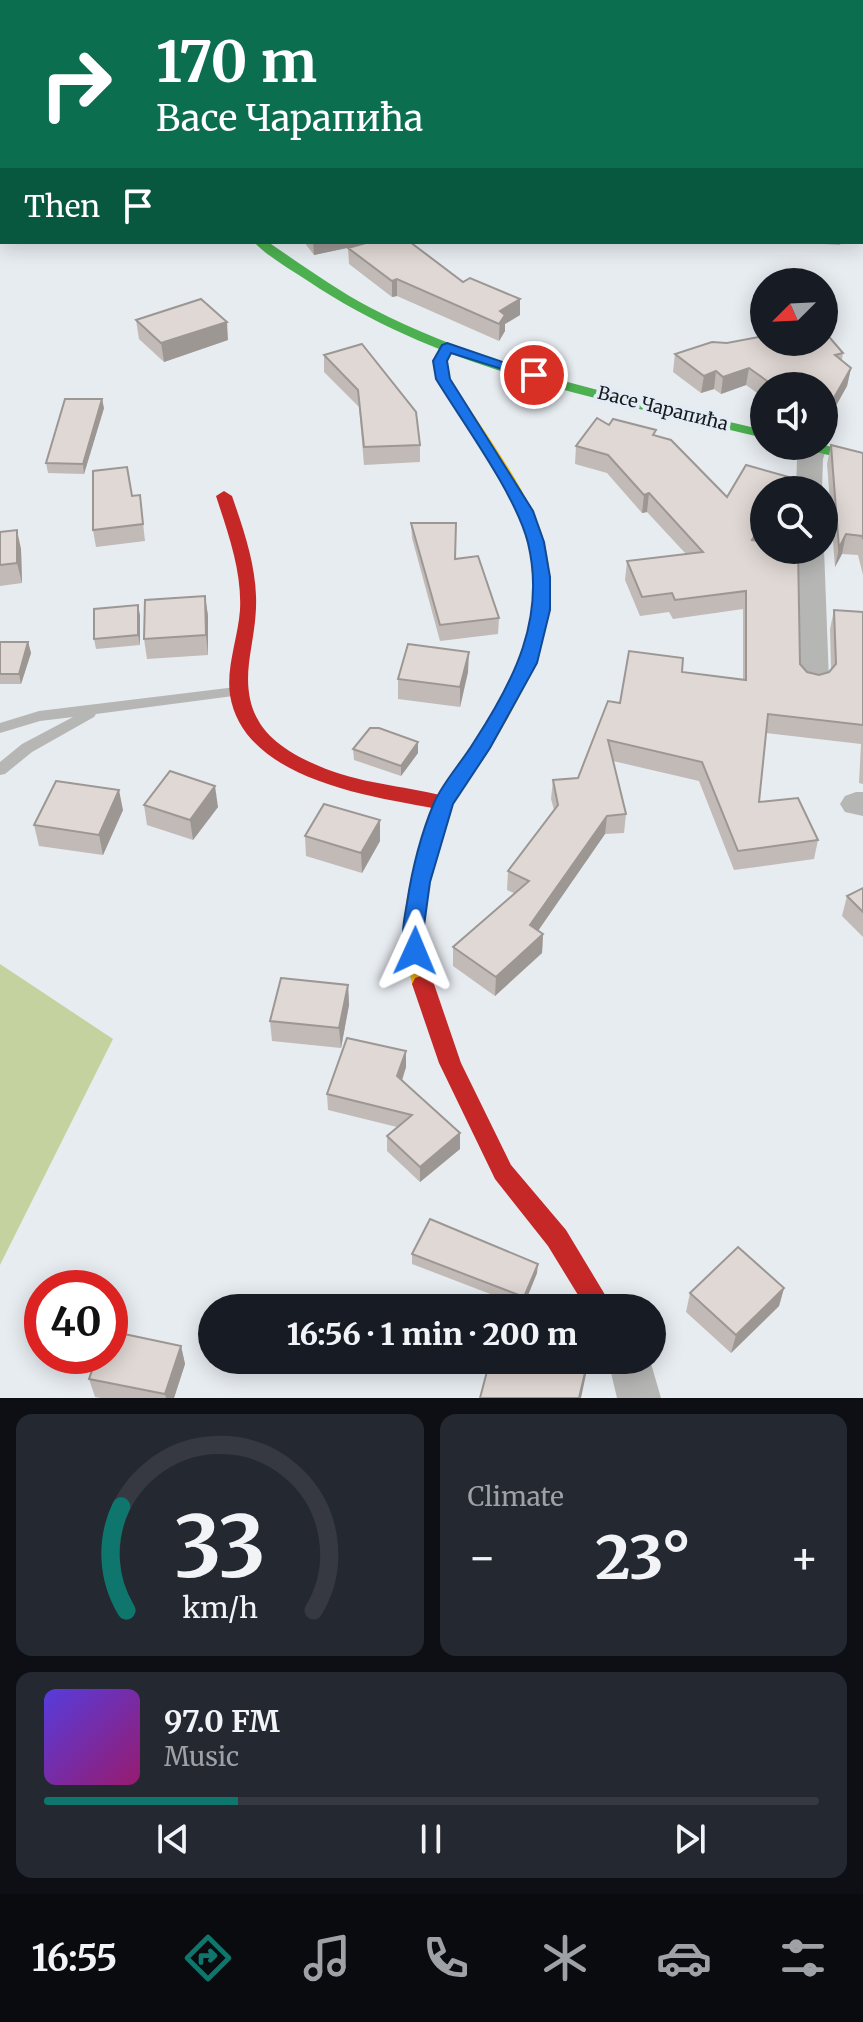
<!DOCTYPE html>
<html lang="en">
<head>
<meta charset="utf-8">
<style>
	:root { --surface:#171b24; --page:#242831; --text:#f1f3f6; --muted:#9ea1a6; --line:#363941; --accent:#0f766e }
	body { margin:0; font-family:Merriweather,serif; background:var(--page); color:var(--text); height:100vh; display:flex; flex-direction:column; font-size:30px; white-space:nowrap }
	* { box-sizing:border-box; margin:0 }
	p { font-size:26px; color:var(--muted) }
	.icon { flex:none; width:44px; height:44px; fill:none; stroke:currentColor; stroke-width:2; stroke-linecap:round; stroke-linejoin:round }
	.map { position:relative; height:1398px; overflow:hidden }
	.sheet { display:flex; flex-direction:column; gap:16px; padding:16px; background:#0d0f14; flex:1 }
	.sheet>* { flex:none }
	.hud { position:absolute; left:0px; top:0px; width:864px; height:244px; box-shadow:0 4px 20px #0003; background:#0b6e4f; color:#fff; overflow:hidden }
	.needle { width:52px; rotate:246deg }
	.controls { position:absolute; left:750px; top:268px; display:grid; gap:16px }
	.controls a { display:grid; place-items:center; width:88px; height:88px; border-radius:50%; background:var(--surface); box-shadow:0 4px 20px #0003; font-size:40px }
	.speed { position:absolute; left:24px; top:1270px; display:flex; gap:16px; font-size:40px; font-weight:700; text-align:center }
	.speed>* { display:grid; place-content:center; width:104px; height:104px; border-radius:50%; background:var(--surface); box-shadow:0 4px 20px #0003; line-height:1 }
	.speed .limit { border:12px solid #d22; background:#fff; color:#111 }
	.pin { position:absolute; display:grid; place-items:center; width:68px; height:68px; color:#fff; margin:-34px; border:4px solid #fff; border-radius:50%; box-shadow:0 2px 8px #0007 }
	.me { position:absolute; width:88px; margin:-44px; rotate:1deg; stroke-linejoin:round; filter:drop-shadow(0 0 6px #0008) }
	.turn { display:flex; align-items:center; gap:28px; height:168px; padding:0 24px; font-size:36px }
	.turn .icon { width:104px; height:104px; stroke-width:2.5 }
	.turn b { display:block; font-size:56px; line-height:68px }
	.then { display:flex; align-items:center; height:76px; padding:0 24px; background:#0003; gap:16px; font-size:30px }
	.big { font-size:60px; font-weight:800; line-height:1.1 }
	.sheet .widget { flex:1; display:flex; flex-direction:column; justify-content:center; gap:12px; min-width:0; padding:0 28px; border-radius:16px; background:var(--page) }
	.sheet .dial { align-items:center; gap:0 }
	.dial svg { height:208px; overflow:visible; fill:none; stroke:var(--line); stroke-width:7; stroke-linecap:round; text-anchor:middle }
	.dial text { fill:var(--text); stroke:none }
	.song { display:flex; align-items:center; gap:24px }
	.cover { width:96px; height:96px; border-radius:12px; background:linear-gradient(135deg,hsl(250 70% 55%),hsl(320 70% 35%)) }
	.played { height:8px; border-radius:4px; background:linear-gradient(90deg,var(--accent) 25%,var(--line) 25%) }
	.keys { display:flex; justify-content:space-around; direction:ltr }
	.heat { display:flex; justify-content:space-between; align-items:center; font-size:44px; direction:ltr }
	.sheet .tiles { flex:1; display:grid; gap:16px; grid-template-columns:1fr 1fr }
	.widget:last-child { grid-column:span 2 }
	.trip { position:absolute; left:198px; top:1294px; width:468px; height:80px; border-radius:40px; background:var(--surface); box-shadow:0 4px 20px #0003; font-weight:800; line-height:80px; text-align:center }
	.menu { display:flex; height:128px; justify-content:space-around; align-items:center; background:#090b0e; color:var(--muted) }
	.menu .icon { width:56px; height:56px }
	.menu .current { color:var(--accent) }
	.menu b { font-size:36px; color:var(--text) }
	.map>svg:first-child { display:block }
	.forest { fill:#c4d29f }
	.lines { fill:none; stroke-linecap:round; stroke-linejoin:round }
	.lane { fill:#b6b6b5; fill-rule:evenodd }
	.street { fill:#b6b6b5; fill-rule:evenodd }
	.fast { fill:#4caf50; fill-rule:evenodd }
	.slow { fill:#ffc107; fill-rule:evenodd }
	.jam { fill:#c62828; fill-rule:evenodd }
	.wall { fill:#c1bab6 }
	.shaded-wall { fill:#9d9794 }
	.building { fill:#e0d8d4; stroke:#9d9794; stroke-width:2 }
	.route { fill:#1a73e8; stroke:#114b97; stroke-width:2 }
	.labels { text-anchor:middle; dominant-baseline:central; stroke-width:8; stroke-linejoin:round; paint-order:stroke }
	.far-street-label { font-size:18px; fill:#191c1f; stroke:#e3ecf5 }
</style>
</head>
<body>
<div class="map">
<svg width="863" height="1398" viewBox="0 0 863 1398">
	<rect width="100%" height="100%" fill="#e7ecf1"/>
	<polygon class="forest" points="0,964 113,1039 0,1265"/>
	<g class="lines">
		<polygon class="lane" points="236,687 241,689 243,692 241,695 96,714 94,717 32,752 5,774 0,775 0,762 22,744 73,717 40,721 0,733 0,723 39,711"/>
		<g class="street">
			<rect x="862" y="30" width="1" height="10"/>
			<rect x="862" y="196" width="1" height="12"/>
			<polygon points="824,443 827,447 823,459 822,490 796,490 797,459 801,447 824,446"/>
			<polygon points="824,549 829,681 824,688 814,691 804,688 799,681 797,550"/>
			<polygon points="856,792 863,792 863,816 845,812 840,804 845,796"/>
			<polygon points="608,1360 650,1360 661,1398 617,1398"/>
		</g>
		<g class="fast">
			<path d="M254,242h14c34,23 67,47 103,66 122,63 260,90 393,122v8c-155,-37 -321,-66 -456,-157 -18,-12 -40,-24 -54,-39z"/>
			<polygon points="824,445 863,454 863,464 805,449 802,446"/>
		</g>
		<g class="slow">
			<polygon points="777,0 795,0 796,2 778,2"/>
			<path d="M447,344l7,4 -7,13 3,18c29,46 80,112 94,162 21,76 -16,147 -56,210 -11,18 -28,36 -36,56 -14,38 -27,83 -28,124 -1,16 6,36 10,53l-3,6 -8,3 -8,-3 -3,-6c-3,-17 -10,-37 -9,-54 2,-35 17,-97 32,-129 11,-21 28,-40 41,-60 37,-62 71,-125 52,-199 -13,-49 -64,-118 -92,-163l-3,-18 9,-16z"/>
		</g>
		<g class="jam">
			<path d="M224,491l8,5c11,32 23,66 24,100 1,23 -4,44 -7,67 -7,60 25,85 77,106 41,16 84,17 125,29l3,5 -3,5 -7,2c-70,-13 -200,-29 -214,-115 -4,-28 8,-57 10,-85 2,-39 -12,-77 -24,-114z"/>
			<polygon points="423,975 431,978 434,984 461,1063 511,1165 566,1230 613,1308 586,1308 548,1246 495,1179 439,1063 412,984 415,978"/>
		</g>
	</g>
	<g class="wall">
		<polygon points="0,0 112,0 111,2 2,2 2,187 0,186 0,125 2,124"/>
		<polygon points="304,242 361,242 361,244 463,282 520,299 520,315 505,324 505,331 499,341 397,296 392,297 349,264 348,248 351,247 314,255"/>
		<polygon points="790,242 841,242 840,245"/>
		<polygon points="136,320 228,340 164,362 139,339"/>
		<polygon points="843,353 842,360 851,368 847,386 828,420 824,417 824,386 764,386 764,398 746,385 721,394 714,389 701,393 673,372 675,354"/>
		<polygon points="324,355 420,445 420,462 364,465 359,407 324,372"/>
		<polygon points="104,408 84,474 48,473 46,463"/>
		<polygon points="609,425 655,436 727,497 789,477 786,490 764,490 764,533 759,541 800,664 807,672 819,675 829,672 831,669 830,629 834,610 863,612 863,784 859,783 861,744 766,733 759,802 818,840 814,859 734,870 699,781 613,761 626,814 624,833 605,834 538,930 543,934 542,953 495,996 453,966 453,947 514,893 507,890 508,871 554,810 551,799 553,780 578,778 620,703 682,672 743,680 743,609 673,619 669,612 640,616 625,580 627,561 686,554 647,512 642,513 607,473 575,464 576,446"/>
		<polygon points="831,445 863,453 863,575 858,555 842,554 835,567 827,464"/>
		<polygon points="140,495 145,541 96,547 93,530 132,496"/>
		<polygon points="411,523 455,559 499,618 498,634 440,641 412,538"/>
		<polygon points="0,532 21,549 22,583 0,586"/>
		<polygon points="205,596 208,616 208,655 147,659 144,639"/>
		<polygon points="140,615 140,645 96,649 94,639"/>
		<polygon points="0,642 28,642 31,653 21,684 0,684"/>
		<polygon points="468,672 460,707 398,699 398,679"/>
		<polygon points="418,742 418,753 401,776 354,760 353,749"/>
		<polygon points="144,805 218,807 193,840 147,825"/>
		<polygon points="123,810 103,855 39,846 34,825"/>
		<polygon points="380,820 380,841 362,873 306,856 305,836"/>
		<polygon points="863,888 863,937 842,916 847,896"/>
		<polygon points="348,985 349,1005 341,1048 272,1041 270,1021"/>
		<polygon points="406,1067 402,1081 460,1133 460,1149 420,1182 387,1151 387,1136 397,1127 328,1110 327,1094"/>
		<polygon points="412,1254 537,1273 525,1303 506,1300 412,1264"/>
		<polygon points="784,1288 779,1306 731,1353 686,1312 690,1293"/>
		<polygon points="181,1346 185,1364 174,1398 101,1398 95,1397 89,1379"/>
	</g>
	<g class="shaded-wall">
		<polygon points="100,0 112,0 111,2 98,2"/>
		<polygon points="313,242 361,242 361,245 314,255"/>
		<polygon points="397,279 397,296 392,297 392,281"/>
		<polygon points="520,299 520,315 505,324 505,331 499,341 500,311"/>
		<polygon points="227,322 228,340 164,362 161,343"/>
		<polygon points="749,368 746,385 721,394 723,377"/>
		<polygon points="851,368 847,386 828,420 831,403"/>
		<polygon points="716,371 714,389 701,393 704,376"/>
		<polygon points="806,380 805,386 788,386"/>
		<polygon points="102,399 104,408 84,474 83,464"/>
		<polygon points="789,477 786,490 781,490"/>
		<polygon points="649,493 647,512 642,513 644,495"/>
		<polygon points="764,520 764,533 749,559 752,540"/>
		<polygon points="17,530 21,549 22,583 17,563"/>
		<polygon points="846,534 842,554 835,567 839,548"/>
		<polygon points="205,596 208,616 208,655 206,635"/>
		<polygon points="138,605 140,615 140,645 138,635"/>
		<polygon points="28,642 31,653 21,684 19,674"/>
		<polygon points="469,652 468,672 460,707 460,687"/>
		<polygon points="418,742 418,753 401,776 401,766"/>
		<polygon points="215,786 218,807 193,840 190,820"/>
		<polygon points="119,790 123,810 103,855 99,835"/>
		<polygon points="607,816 605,834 529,944 530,925"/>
		<polygon points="380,820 380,841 362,873 361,853"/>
		<polygon points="543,934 542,953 495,996 496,977"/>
		<polygon points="348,985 349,1005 341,1048 339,1028"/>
		<polygon points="406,1051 406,1067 398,1092 397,1076"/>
		<polygon points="460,1133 460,1149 420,1182 420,1167"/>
		<polygon points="538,1264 537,1273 523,1307 524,1297"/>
		<polygon points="784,1288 779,1306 731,1353 736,1335"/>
		<polygon points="181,1346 185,1364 174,1398 166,1398 165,1394"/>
		<polygon points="588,1360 589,1360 581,1398 579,1398"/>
	</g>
	<g class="building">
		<polygon points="0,0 100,0 98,2 2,2 2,171 0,170 0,125 2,124 1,106 0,107"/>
		<polygon points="369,242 410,242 463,282 470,278 520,299 500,311 505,315 499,324 397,279 392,281 348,248"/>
		<polygon points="201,299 227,322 161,343 136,320"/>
		<polygon points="824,331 843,353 835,355 851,368 831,403 824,396 824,386 813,386 806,380 788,386 774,386 749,368 723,377 716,371 704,376 675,354 712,342 727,343 764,336 764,342 824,342"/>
		<polygon points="362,344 416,412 420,445 364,447 358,390 324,355"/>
		<polygon points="65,399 102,399 83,464 46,463"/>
		<polygon points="597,418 609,425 613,419 656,430 653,435 671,440 727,497 746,465 789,477 781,490 764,490 764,520 752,540 764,542 764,550 798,550 800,664 807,672 819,675 829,672 836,664 834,610 863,612 863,725 768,714 759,802 798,798 818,840 738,851 702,762 608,740 626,814 607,816 530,925 543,934 496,977 453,947 529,881 508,871 558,805 553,780 578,778 608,701 620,703 629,651 683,658 682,672 746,680 746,591 675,600 672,593 642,597 627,561 703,552 649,493 644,495 608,455 576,446"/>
		<polygon points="831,445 863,453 863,539 862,536 846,534 839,548"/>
		<polygon points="127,467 132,496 140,495 143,524 93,530 93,471"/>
		<polygon points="411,523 456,523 455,559 478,556 499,618 440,625"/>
		<polygon points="17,530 17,563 0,565 0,532"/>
		<polygon points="205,596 206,635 144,639 145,600"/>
		<polygon points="138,605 138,635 94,639 94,609"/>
		<polygon points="0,642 28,642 19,674 0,674"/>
		<polygon points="408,644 469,652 460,687 398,679"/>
		<polygon points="370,728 379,728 418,742 401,766 353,749"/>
		<polygon points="170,771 215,786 190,820 144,805"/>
		<polygon points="56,781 119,790 99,835 34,825"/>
		<polygon points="324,804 380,820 361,853 305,836"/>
		<polygon points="863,888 863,912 847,896"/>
		<polygon points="281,978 348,985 339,1028 270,1021"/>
		<polygon points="347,1038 406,1051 397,1076 460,1133 420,1167 387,1136 412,1115 327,1094"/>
		<polygon points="430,1219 538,1264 524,1297 412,1254"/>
		<polygon points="738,1247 784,1288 736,1335 690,1293"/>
		<polygon points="507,1298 543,1308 504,1308"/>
		<polygon points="110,1331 181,1346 165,1394 89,1379 97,1356 110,1356"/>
		<polygon points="490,1360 588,1360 579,1398 480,1398"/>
	</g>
	<path class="route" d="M447,343l94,32 -7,4 -83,-26 -4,8 3,18 83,132 11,31 6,35v33l-13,53 -47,85 -37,56 -23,78 -7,51 3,18 -3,6 -8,2 -7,-2c-9,-17 -4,-36 -1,-54 5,-33 14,-69 27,-100 9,-21 28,-41 40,-61 40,-61 72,-124 54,-199 -12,-48 -65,-120 -92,-164l-3,-18 9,-16z"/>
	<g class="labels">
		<g class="far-street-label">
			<text transform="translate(663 408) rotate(14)">Васе Чарапића</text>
		</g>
	</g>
</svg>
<div class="controls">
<a><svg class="needle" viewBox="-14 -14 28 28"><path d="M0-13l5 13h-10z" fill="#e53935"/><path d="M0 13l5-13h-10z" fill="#9ea1a6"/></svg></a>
<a><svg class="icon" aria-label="sound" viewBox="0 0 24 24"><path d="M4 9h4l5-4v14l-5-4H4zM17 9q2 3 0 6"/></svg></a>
<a><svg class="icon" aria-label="search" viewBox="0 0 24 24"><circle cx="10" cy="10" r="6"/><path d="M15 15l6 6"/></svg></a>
</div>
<div class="speed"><div class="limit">40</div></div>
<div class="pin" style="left:534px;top:375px;background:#d93025"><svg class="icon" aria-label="arrive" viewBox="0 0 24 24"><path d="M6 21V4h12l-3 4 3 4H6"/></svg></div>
<svg class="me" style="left:415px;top:951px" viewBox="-20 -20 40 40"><path d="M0-17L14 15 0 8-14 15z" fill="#1a73e8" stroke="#fff" stroke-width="4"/></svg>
<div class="trip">16:56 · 1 min · 200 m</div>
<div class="hud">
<div class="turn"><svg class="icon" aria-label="right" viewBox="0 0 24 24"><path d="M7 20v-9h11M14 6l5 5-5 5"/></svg><div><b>170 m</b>Васе Чарапића</div></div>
<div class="then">Then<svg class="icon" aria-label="arrive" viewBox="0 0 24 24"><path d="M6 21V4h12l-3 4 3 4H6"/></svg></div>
</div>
</div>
<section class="sheet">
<div class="tiles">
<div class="widget dial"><svg viewBox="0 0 100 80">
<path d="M14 69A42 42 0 1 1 86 69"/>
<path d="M14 69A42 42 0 0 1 12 29" stroke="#0f766e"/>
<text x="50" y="56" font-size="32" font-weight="700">33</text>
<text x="50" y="72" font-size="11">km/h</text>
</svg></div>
<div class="widget"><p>Climate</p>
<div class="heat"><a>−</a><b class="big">23°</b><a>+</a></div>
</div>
<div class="widget">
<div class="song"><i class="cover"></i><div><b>97.0 FM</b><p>Music</p></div></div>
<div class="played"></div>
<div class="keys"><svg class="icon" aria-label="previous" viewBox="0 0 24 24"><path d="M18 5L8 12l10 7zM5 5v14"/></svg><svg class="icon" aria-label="pause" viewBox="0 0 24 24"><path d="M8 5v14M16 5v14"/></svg><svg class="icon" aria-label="next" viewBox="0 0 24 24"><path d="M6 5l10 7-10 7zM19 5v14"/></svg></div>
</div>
</div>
</section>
<nav class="menu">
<b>16:55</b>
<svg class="icon current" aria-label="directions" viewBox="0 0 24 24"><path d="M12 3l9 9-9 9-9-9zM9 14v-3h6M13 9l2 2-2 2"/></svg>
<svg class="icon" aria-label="music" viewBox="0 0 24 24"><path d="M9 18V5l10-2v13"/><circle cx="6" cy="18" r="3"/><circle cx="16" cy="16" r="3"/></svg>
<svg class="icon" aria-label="phone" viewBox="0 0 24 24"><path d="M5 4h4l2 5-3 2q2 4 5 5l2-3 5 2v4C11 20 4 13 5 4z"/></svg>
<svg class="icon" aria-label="climate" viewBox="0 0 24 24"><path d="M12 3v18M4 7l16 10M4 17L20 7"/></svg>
<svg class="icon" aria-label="car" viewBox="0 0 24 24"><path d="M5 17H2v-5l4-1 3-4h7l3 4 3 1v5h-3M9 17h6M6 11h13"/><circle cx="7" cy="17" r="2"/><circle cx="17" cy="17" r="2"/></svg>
<svg class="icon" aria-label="filters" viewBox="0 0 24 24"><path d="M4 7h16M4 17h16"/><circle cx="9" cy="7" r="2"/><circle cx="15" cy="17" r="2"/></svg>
</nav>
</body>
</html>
